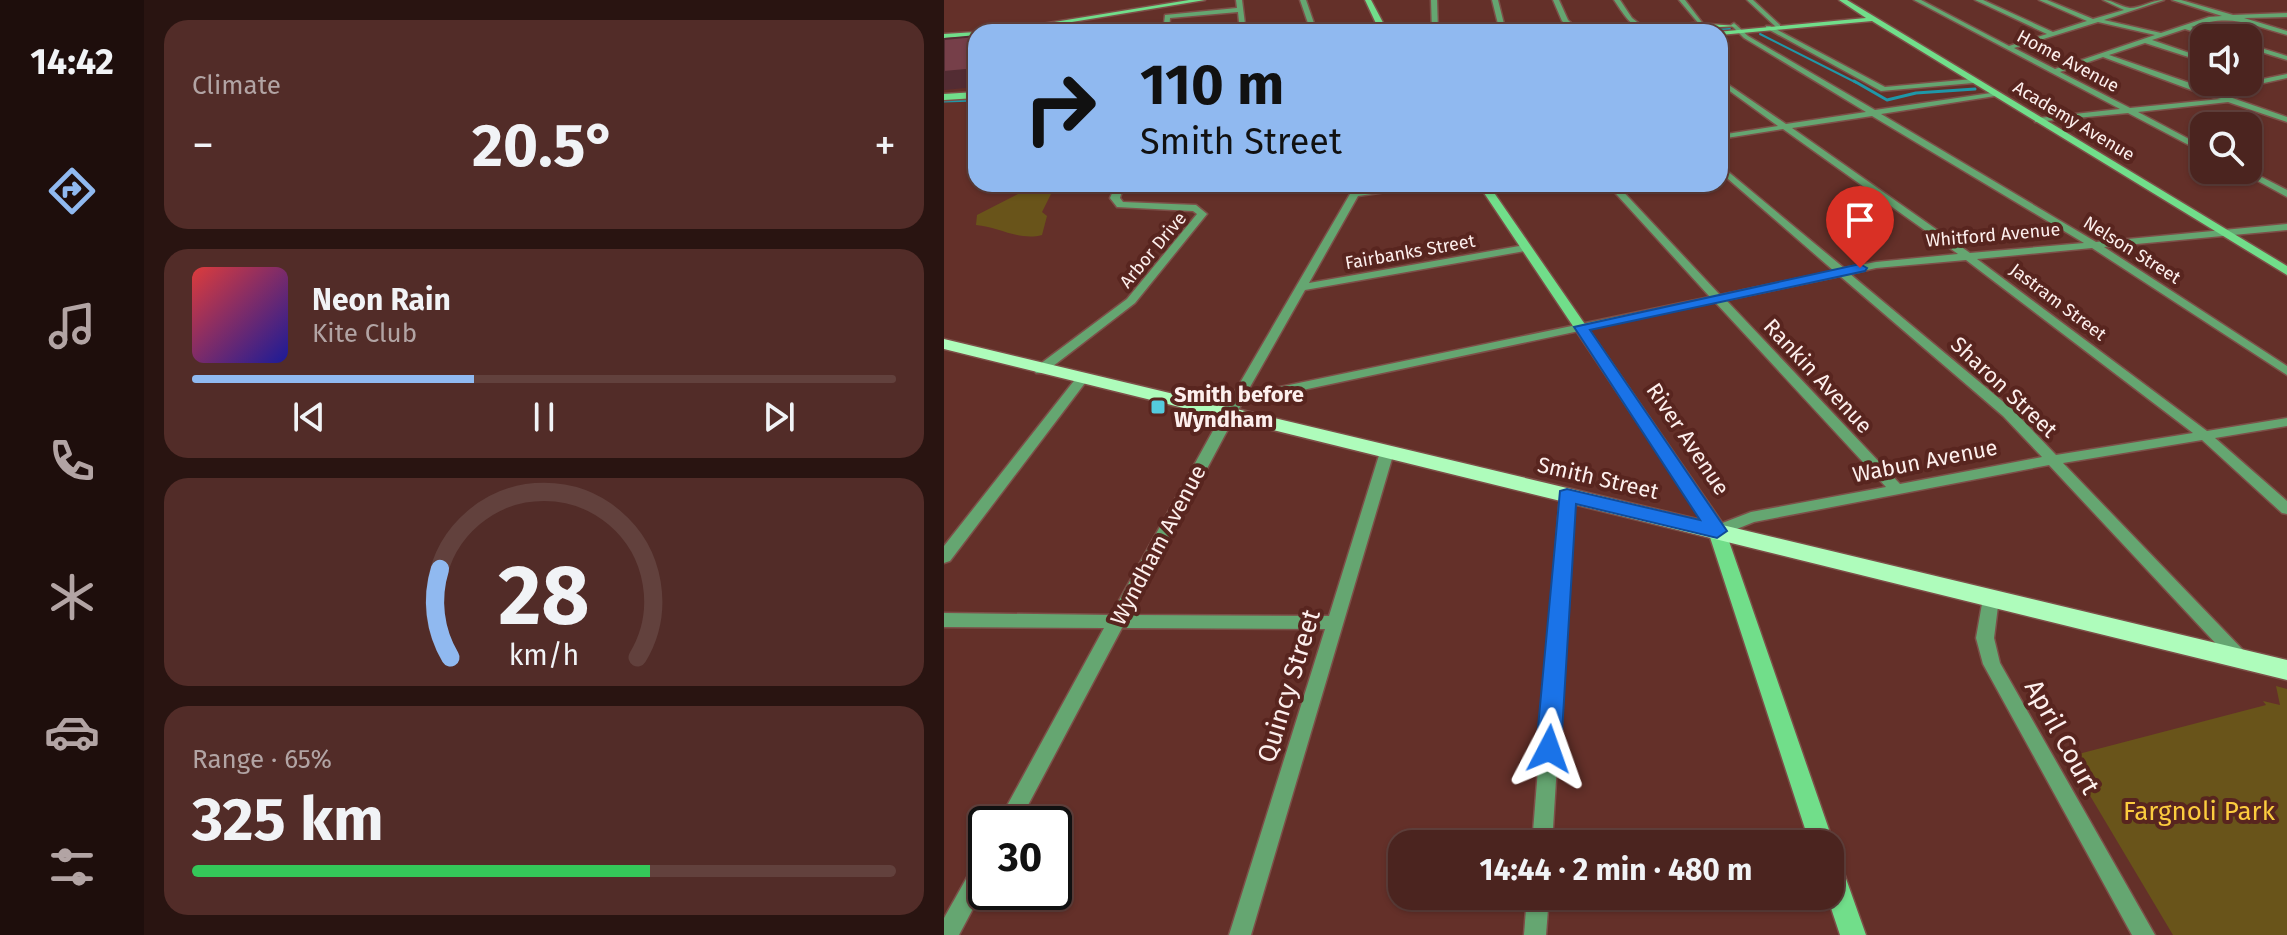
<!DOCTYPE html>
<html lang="en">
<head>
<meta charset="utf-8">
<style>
	:root { --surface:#4b241f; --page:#522c28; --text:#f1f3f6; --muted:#b2a4a4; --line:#62413d; --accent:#90b9f0 }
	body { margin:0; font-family:"Fira Sans",sans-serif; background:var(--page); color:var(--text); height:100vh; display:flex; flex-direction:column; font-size:30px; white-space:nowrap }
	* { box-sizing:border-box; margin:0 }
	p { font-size:26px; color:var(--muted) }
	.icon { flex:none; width:44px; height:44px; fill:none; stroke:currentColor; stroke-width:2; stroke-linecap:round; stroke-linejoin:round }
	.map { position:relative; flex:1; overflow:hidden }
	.drawer { display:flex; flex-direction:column; gap:20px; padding:20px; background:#291411; width:800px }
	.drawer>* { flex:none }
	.hud { position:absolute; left:24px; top:24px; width:760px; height:168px; border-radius:24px; box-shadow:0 2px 6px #0004,0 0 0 2px var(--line); background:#90b9f0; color:#111; overflow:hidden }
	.tools { position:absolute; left:1246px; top:24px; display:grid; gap:16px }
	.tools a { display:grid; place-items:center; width:72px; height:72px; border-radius:16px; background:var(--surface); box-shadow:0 2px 6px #0004,0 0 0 2px var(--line); font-size:40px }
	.speed { position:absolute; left:24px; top:806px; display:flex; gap:16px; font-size:40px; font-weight:700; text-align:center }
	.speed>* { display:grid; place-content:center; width:104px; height:104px; border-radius:50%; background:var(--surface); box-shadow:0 2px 6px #0004,0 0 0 2px var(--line); line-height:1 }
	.speed .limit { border:4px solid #111; border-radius:12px; background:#fff; color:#111 }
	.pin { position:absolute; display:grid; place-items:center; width:68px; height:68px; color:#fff; margin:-82px -34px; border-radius:50% 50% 50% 0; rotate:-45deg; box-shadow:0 0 8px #0007 }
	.pin .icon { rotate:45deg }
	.me { position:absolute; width:88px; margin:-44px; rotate:4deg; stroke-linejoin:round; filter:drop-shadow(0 0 6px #0008) }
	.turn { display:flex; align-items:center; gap:28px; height:168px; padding:0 40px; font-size:36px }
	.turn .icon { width:104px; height:104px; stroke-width:2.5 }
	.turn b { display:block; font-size:56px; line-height:68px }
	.big { font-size:60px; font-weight:700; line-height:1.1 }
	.drawer .tile { flex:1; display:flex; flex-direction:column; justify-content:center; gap:12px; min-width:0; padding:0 28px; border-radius:24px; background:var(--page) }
	.drawer .dial { align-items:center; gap:0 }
	.dial svg { height:208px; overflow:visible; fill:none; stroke:var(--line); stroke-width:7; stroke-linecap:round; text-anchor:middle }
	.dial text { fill:var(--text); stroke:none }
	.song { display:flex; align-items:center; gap:24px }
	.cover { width:96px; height:96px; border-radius:12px; background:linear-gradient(135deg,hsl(0 70% 55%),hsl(240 70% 35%)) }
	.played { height:8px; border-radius:4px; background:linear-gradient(90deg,var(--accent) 40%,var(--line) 40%) }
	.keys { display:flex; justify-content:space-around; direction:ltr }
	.heat { display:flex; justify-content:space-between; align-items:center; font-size:44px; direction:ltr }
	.charge { height:12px; border-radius:6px; background:linear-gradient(90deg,#34c759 65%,var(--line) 0) }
	.trip { position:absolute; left:444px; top:830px; width:456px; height:80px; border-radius:24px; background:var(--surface); box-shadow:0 2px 6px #0004,0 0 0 2px var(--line); font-weight:700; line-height:80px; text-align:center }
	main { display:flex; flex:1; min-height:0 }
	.tabs { display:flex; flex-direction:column; width:144px; justify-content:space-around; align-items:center; background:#1e0e0c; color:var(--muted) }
	.tabs .icon { width:56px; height:56px }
	.tabs .active { color:var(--accent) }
	.tabs b { font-size:36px; color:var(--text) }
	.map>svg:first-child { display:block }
	.green { fill:#69541a }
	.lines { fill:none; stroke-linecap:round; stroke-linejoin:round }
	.stream-far1 { stroke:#1f97a8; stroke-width:2 }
	.stream { stroke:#1f97a8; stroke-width:3 }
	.street-casing { stroke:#7c4f48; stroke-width:3 }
	.secondary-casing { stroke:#7c4f48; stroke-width:3 }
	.primary-casing { stroke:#7c4f48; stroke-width:3 }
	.street { fill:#65a671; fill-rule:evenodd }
	.secondary { fill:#71de8a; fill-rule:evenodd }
	.primary { fill:#aefcbb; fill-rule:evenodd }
	.shaded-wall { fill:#532c33 }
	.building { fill:#763f49; stroke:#532c33; stroke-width:2 }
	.route { fill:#1a73e8; stroke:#114b97; stroke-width:2 }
	.poi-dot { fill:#54cadd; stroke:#58251f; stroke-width:3 }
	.labels { text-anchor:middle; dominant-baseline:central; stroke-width:8; stroke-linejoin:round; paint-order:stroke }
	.far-street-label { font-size:18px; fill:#fdefed; stroke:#58251f }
	.street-label { font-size:22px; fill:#fdefed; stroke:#58251f }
	.poi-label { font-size:22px; font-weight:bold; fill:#fdefed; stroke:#58251f; text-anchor:start }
	.near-street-label { font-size:26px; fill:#fdefed; stroke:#58251f }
	.near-park-label { font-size:26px; fill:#fccc3e; stroke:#58251f }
</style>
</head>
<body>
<main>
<nav class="tabs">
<b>14:42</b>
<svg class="icon active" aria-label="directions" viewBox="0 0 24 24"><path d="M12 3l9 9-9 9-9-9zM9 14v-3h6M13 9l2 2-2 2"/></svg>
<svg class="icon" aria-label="music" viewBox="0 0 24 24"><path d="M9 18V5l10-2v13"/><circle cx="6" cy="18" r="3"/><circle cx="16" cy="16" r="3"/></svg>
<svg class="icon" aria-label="phone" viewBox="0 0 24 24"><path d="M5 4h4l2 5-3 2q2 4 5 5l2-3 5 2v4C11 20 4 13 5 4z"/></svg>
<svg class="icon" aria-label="climate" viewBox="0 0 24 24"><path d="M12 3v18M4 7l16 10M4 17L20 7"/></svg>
<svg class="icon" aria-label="car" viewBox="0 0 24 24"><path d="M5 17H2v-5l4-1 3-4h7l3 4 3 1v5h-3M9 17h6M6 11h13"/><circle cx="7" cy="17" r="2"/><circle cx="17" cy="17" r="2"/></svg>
<svg class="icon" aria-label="filters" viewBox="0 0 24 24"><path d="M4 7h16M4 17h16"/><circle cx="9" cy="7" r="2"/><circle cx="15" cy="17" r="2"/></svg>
</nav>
<section class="drawer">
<div class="tile"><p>Climate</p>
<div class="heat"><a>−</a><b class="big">20.5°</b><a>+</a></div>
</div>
<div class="tile">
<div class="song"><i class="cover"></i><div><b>Neon Rain</b><p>Kite Club</p></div></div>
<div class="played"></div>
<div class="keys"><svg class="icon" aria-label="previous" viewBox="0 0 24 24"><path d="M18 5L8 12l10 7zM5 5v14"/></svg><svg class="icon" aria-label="pause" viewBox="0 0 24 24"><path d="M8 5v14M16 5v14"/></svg><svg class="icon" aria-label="next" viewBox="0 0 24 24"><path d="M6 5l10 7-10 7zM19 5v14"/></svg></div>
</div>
<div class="tile dial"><svg viewBox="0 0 100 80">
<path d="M14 69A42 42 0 1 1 86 69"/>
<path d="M14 69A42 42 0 0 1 10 35" stroke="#90b9f0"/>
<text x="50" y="56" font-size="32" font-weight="700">28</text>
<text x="50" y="72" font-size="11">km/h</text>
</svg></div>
<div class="tile"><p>Range · 65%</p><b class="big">325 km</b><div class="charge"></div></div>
</section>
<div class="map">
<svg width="1343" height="935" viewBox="0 0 1343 935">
	<rect width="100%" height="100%" fill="#643029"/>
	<g class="green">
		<path d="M86,184h26l-14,28 5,4 -5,19c-23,6 -43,-8 -66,-10l1,-10 49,-25z"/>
		<polygon points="1332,686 1343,689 1343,935 1229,935 1123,757 1322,705 1319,701 1336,705"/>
	</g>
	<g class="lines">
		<g class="stream-far1">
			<polyline points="722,32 786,29"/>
			<polyline points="816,34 913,83"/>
		</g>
		<g class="stream">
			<polyline points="910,81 943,100 972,93 1031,89"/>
			<polyline points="0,101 32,100"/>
		</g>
		<defs>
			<g id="street">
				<polygon points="292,0 298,0 302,32 296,32 294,12 226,18 225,32 219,32 221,15 293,8"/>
				<polygon points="356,0 362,0 373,32 367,32"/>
				<polygon points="487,0 493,0 494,32 488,32"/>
				<polygon points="548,0 554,0 562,32 556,32"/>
				<polygon points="609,0 615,0 624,20 637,32 630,32 618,21"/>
				<path d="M670,0h6l12,18 14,11v2c-15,-3 -23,-18 -32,-31z"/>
				<polygon points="735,0 741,0 760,25 756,25"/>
				<polygon points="803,0 809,0 836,25 836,27 832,27"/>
				<path d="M970,0h7l88,46 38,-12 -72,-34h8l70,32 34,-11 -48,-21h8l46,19 31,-9 -21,-10c10,0 17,7 27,8 11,0 22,-8 34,-8l-60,20 57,13 48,-16 13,-1 -50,-16h9l52,15 54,-2v4l-43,1 43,13v4c-39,-11 -56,-22 -96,-8l32,11h-10l-28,-9 -33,11 52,18v4l-59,-19 -36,12 101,35 77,-16v4l-69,15 69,24v5l-59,-20 -90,10 66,35v6l-76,-40 -93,9v-4h3l82,-9zM1154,22l57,13 -100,34 -41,-21zM1159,57l102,38 16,4 -91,9 -70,-36z"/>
				<path d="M790,23l14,13 127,74 123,-18 1,2 -4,2 -114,18 215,128 191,-18v6l-183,17 183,119v9l-195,-127 -115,11 230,172 80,-13v8l-72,12 72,63v13l-5,-1 -80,-73 -139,23 183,190 3,5 -3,5 -6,2 -6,-2 -185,-198 -295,57 -32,13h-10l-3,-4 3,-4 39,-15 135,-25 -171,-185 -473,101 -113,212 200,1 51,-164 7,-4 7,4 -143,483h-22l96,-306 -203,-1 -104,196h-21l107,-196 -160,-1v-14l167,2 119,-215 120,-206 1,-10h8l1,7 43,-7h22l-4,3 -63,9 -49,87 216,-38 5,3 -5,3 -220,39 -59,104 464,-97 -103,-113h9l104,111 114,-24 -114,-99v-7l124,103 32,-6 82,-8 -175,-125 -63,10v-4l58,-9 -58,-42v-5l66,45 80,-12 -122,-74 -13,-13zM928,116l212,127 -114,10 -178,-125zM1022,260l227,173 -137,22 -43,-45 -163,-136 26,-6zM896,276l163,140 39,41 -142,27 -174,-184z"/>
				<polygon points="822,26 826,26 941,87 1029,79 1033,81 1029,83 937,91 822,28"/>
				<polygon points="1304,44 1343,56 1343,60 1304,48"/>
				<polygon points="1294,170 1304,170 1343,190 1343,197"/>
				<polygon points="172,184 180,184 176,198 179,202 252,205 263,214 191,303 100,373 92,373 90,370 92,367 183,299 253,214 249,211 173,207 166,198"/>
				<polygon points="137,376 143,380 141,383 6,561 0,563 0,546 133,377"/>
				<polygon points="623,490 630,495 608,844 588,844 616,495"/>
				<polygon points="1047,592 1053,594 1055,598 1050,638 1056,663 1211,935 1188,935 1039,664 1032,638 1039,598 1041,594"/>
				<polygon points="42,853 42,884 15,935 0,935 0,918 35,856"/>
				<polygon points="583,896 605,896 602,935 580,935"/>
			</g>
			<g id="secondary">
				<polygon points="245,0 261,0 67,32 49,32"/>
				<polygon points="421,0 427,0 444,32 436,32"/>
				<polygon points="895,0 903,0 1343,266 1343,275 928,21 776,35 776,32 773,32 922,18"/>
				<polygon points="750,23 794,26 683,32 687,30"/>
				<polygon points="32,32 32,36 0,38 0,34"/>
				<polygon points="32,92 32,98 0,100 0,94"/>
				<polygon points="534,184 544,184 779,524 890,844 886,852 886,844 866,844 762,525"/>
				<polygon points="886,855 895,859 922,935 896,935 883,896 886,896"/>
			</g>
			<polygon id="primary" points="0,339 1343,660 1343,680 0,349"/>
		</defs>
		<use href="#street" class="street-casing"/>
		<use href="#secondary" class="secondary-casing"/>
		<use href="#primary" class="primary-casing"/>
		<use href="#street" class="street"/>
		<use href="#secondary" class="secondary"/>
		<use href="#primary" class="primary"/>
	</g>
	<polygon class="shaded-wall" points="32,69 32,87 0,90 0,72"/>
	<g class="building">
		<polygon points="97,30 97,32 75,32"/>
		<polygon points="171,30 171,32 153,32"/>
		<polygon points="32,36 32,69 0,72 0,39"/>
	</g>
	<polygon class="route" points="916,264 923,268 921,271 646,330 783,531 773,538 632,504 617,749 613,757 605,760 596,757 592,749 616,491 623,489 756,520 630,327"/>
	<rect class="poi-dot" x="206" y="399" width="16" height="16" rx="4"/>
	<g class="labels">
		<g class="far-street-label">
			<text transform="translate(1124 61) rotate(28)">Home Avenue</text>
			<text transform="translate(1130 121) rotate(31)">Academy Avenue</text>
			<text transform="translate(1049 235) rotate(-5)">Whitford Avenue</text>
			<text transform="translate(209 250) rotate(-50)">Arbor Drive</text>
			<text transform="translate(1188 250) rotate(32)">Nelson Street</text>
			<text transform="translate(466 252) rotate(-10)">Fairbanks Street</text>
			<text transform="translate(1114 302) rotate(37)">Jastram Street</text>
		</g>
		<g class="street-label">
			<text transform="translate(874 376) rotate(47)">Rankin Avenue</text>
			<text transform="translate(1060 387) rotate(43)">Sharon Street</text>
			<text transform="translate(744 439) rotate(56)">River Avenue</text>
			<text transform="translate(981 461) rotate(-11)">Wabun Avenue</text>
			<text transform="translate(654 478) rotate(13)">Smith Street</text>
			<text transform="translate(214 545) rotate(-62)">Wyndham Avenue</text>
		</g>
		<g class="poi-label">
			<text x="230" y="394">Smith before<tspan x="230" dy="25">Wyndham</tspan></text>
		</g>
		<g class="near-street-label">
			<text transform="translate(345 686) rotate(-73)">Quincy Street</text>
			<text transform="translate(1118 737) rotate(61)">April Court</text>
		</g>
		<g class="near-park-label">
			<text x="1255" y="811">Fargnoli Park</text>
		</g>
	</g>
</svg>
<div class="tools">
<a><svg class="icon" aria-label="sound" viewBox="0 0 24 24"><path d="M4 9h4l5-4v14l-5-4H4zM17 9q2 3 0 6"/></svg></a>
<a><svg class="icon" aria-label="search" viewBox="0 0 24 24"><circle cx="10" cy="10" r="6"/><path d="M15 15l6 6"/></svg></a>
</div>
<div class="speed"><div class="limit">30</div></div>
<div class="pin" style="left:916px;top:268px;background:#d93025"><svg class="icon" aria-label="arrive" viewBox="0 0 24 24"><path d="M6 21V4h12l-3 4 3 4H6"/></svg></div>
<svg class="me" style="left:605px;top:749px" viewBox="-20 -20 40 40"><path d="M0-17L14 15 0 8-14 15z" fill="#1a73e8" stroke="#fff" stroke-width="4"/></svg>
<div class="trip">14:44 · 2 min · 480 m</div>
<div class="hud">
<div class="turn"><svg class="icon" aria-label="right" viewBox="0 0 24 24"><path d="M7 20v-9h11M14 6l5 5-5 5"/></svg><div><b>110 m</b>Smith Street</div></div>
</div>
</div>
</main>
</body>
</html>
